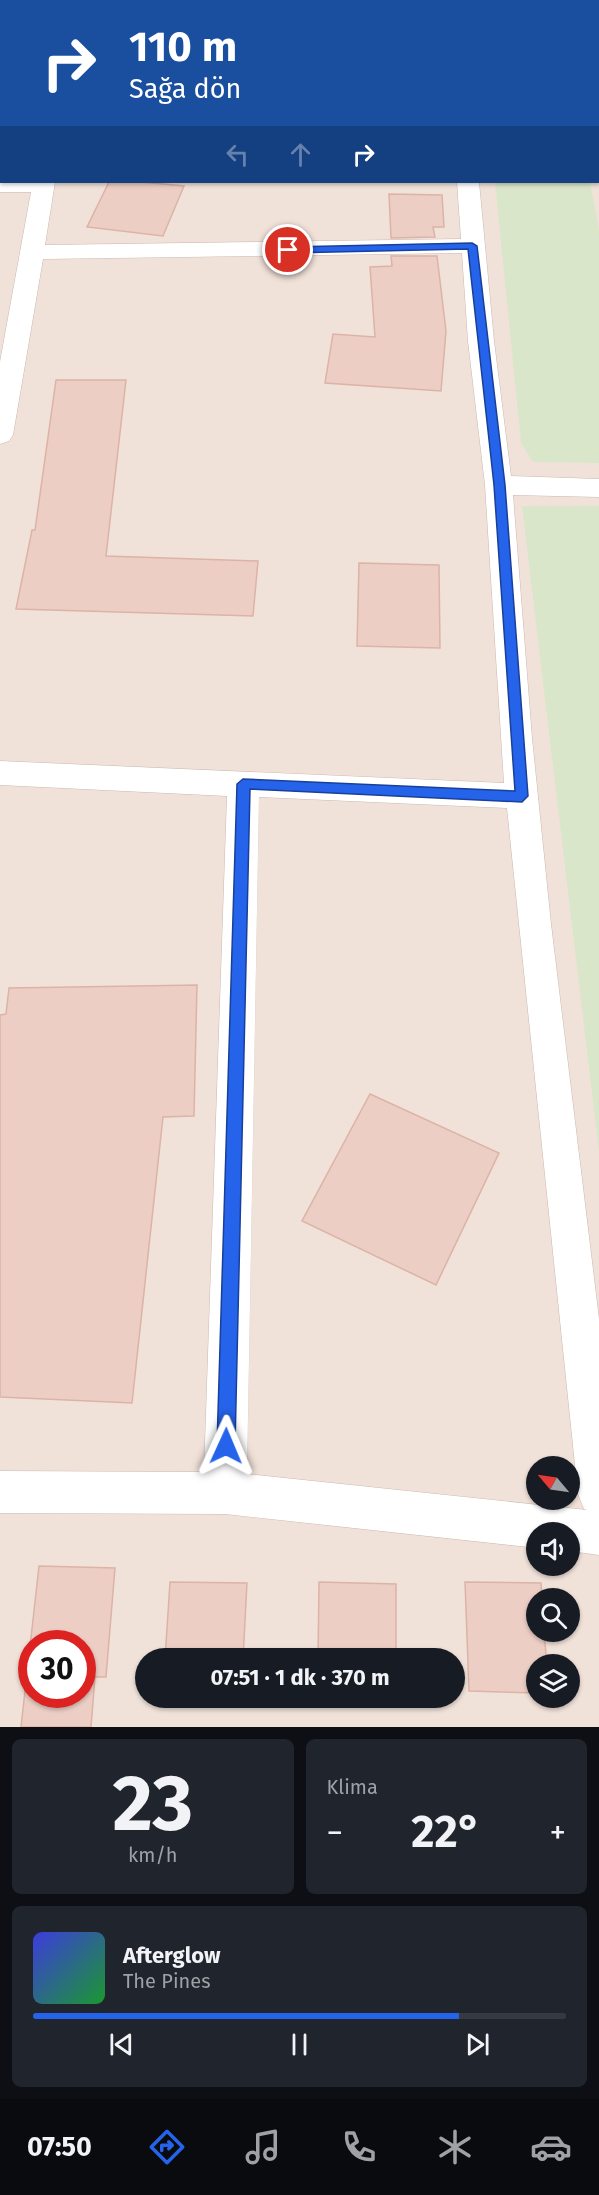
<!DOCTYPE html>
<html lang="tr">
<head>
<meta charset="utf-8">
<style>
	:root { --surface:#171b24; --page:#20242c; --text:#f1f3f6; --muted:#9ea1a6; --line:#363941; --accent:#2563eb }
	body { margin:0; font-family:"Fira Sans",sans-serif; background:var(--page); color:var(--text); height:100vh; display:flex; flex-direction:column; font-size:22px; white-space:nowrap }
	* { box-sizing:border-box; margin:0 }
	p { font-size:20px; color:var(--muted) }
	.icon { flex:none; width:33px; height:33px; fill:none; stroke:currentColor; stroke-width:2; stroke-linecap:round; stroke-linejoin:round }
	.map { position:relative; height:1727px; overflow:hidden }
	.details { display:flex; flex-direction:column; gap:12px; padding:12px; background:#0d0f14; flex:1 }
	.details>* { flex:none }
	.guide { position:absolute; left:0px; top:0px; width:600px; height:183px; box-shadow:0 2px 4px #0004; background:#1a4fa0; color:#fff; overflow:hidden }
	.needle { width:39px; rotate:299deg }
	.buttons { position:absolute; left:526px; top:1456px; display:grid; gap:12px }
	.buttons a { display:grid; place-items:center; width:54px; height:54px; border-radius:50%; background:var(--surface); box-shadow:0 2px 4px #0004; font-size:30px }
	.speed { position:absolute; left:18px; top:1630px; display:flex; gap:12px; font-size:30px; font-weight:700; text-align:center }
	.speed>* { display:grid; place-content:center; width:78px; height:78px; border-radius:50%; background:var(--surface); box-shadow:0 2px 4px #0004; line-height:1 }
	.speed .limit { border:9px solid #d22; background:#fff; color:#111 }
	.pin { position:absolute; display:grid; place-items:center; width:51px; height:51px; color:#fff; margin:-26px; border:3px solid #fff; border-radius:50%; box-shadow:0 2px 6px #0007 }
	.me { position:absolute; width:66px; margin:-33px; rotate:1deg; stroke-linejoin:round; filter:drop-shadow(0 0 4px #0008) }
	.turn { display:flex; align-items:center; gap:21px; height:126px; padding:0 30px; font-size:27px }
	.turn .icon { width:78px; height:78px; stroke-width:2.5 }
	.turn b { display:block; font-size:42px; line-height:51px }
	.lanes { display:flex; align-items:center; height:57px; padding:0 30px; background:#0003; justify-content:center; gap:30px; direction:ltr }
	.lanes .off { opacity:.35 }
	.big { font-size:45px; font-weight:700; line-height:1.1 }
	.details .widget { flex:1; display:flex; flex-direction:column; justify-content:center; gap:9px; min-width:0; padding:0 21px; border-radius:9px; background:var(--page) }
	.details .dial { align-items:center; gap:0 }
	.dial b { font-size:78px; line-height:1 }
	.song { display:flex; align-items:center; gap:18px }
	.cover { width:72px; height:72px; border-radius:9px; background:linear-gradient(135deg,hsl(240 70% 55%),hsl(130 70% 35%)) }
	.played { height:6px; border-radius:3px; background:linear-gradient(90deg,var(--accent) 80%,var(--line) 80%) }
	.keys { display:flex; justify-content:space-around; direction:ltr }
	.heat { display:flex; justify-content:space-between; align-items:center; font-size:33px; direction:ltr }
	.details .tiles { flex:1; display:grid; gap:12px; grid-template-columns:1fr 1fr }
	.widget:last-child { grid-column:span 2 }
	.trip { position:absolute; left:135px; top:1648px; width:330px; height:60px; border-radius:30px; background:var(--surface); box-shadow:0 2px 4px #0004; font-weight:700; line-height:60px; text-align:center }
	.dock { display:flex; height:96px; justify-content:space-around; align-items:center; background:#090b0e; color:var(--muted) }
	.dock .icon { width:42px; height:42px }
	.dock .on { color:var(--accent) }
	.dock b { font-size:27px; color:var(--text) }
	.map>svg:first-child { display:block }
	.residential { fill:#f1e2d9; fill-rule:evenodd }
	.green { fill:#dae6ca }
	.building { fill:#eccec5; stroke:#dcb3a7; stroke-width:1.5; fill-rule:evenodd }
	.lines { fill:none; stroke-linecap:round; stroke-linejoin:round }
	.street-casing { stroke:#cbb8b1; stroke-width:1 }
	.street { fill:#fff; fill-rule:evenodd }
	.route { fill:#2563eb; stroke:#184099; stroke-width:1.5 }
</style>
</head>
<body>
<div class="map">
<svg width="599" height="1727" viewBox="0 0 599 1727">
	<rect width="100%" height="100%" fill="#faf1ea"/>
	<path class="residential" d="M0,0h599v1727h-599zM2,2h596v180h-596zM537,1467h33v33h-33zM537,1533h33v33h-33zM537,1599h33v33h-33zM32,1644h50v51h-50zM146,1659h308v39h-308zM537,1665h33v33h-33z"/>
	<g class="green">
		<polygon points="495,182 590,182 599,230 599,463 533,462 521,443"/>
		<polygon points="522,506 599,506 599,1152"/>
	</g>
	<g class="building">
		<polygon points="109,182 141,182 184,186 163,236 87,227"/>
		<polygon points="389,194 442,195 444,227 433,227 435,237 391,238"/>
		<polygon points="391,256 437,256 446,331 441,391 325,383 333,334 375,337 370,267 392,266"/>
		<polygon points="56,380 126,380 106,556 258,561 253,616 16,609 32,530 35,530"/>
		<polygon points="359,563 439,565 440,648 357,646"/>
		<polygon points="197,985 194,1116 163,1117 132,1403 0,1397 0,1015 6,1014 9,988"/>
		<polygon points="370,1094 499,1153 436,1285 302,1221"/>
		<path d="M39,1566l76,2 -9,109h-11l-4,50h-70zM32,1644h50v51h-50z"/>
		<polygon points="170,1582 247,1583 243,1659 165,1659"/>
		<polygon points="319,1582 396,1584 396,1659 318,1659"/>
		<polygon points="465,1582 541,1583 542,1599 537,1599 537,1632 544,1632 547,1665 537,1665 537,1693 469,1691"/>
	</g>
	<g class="lines">
		<defs>
			<g id="street">
				<rect x="70" y="0" width="20" height="2"/>
				<polygon points="434,0 454,0 455,2 435,2"/>
				<rect x="0" y="47" width="2" height="12"/>
				<rect x="598" y="92" width="1" height="14"/>
				<path d="M0,178l2,4h53l-10,63 416,-6 -4,-57h22l15,159 17,135 88,3v18l-86,-2 19,243 19,186 48,395v236l-29,-4v-18h-33v15l-312,-34 -225,-1v-42l204,1 23,-676 -227,-11v-24l504,22 -19,-298 -17,-144 -6,-88 -419,6 -30,176 -4,6 -9,3v-82l31,-170h-31zM259,797l248,11 71,686 6,15 3,1 -340,-36z"/>
			</g>
		</defs>
		<use href="#street" class="street-casing"/>
		<use href="#street" class="street"/>
	</g>
	<polygon class="route" points="472,243 477,246 505,485 528,796 522,802 250,789 235,1446 232,1452 226,1454 220,1452 217,1446 237,784 243,779 515,791 494,485 468,249 288,253 284,250 288,247"/>
</svg>
<div class="buttons">
<a><svg class="needle" viewBox="-14 -14 28 28"><path d="M0-13l5 13h-10z" fill="#e53935"/><path d="M0 13l5-13h-10z" fill="#9ea1a6"/></svg></a>
<a><svg class="icon" aria-label="sound" viewBox="0 0 24 24"><path d="M4 9h4l5-4v14l-5-4H4zM17 9q2 3 0 6"/></svg></a>
<a><svg class="icon" aria-label="search" viewBox="0 0 24 24"><circle cx="10" cy="10" r="6"/><path d="M15 15l6 6"/></svg></a>
<a><svg class="icon" aria-label="layers" viewBox="0 0 24 24"><path d="M12 4l9 5-9 5-9-5zM3 14l9 5 9-5"/></svg></a>
</div>
<div class="speed"><div class="limit">30</div></div>
<div class="pin" style="left:288px;top:250px;background:#d93025"><svg class="icon" aria-label="arrive" viewBox="0 0 24 24"><path d="M6 21V4h12l-3 4 3 4H6"/></svg></div>
<svg class="me" style="left:226px;top:1446px" viewBox="-20 -20 40 40"><path d="M0-17L14 15 0 8-14 15z" fill="#2563eb" stroke="#fff" stroke-width="4"/></svg>
<div class="trip">07:51 · 1 dk · 370 m</div>
<div class="guide">
<div class="turn"><svg class="icon" aria-label="right" viewBox="0 0 24 24"><path d="M7 20v-9h11M14 6l5 5-5 5"/></svg><div><b>110 m</b>Sağa dön</div></div>
<div class="lanes"><svg class="icon off" aria-label="left" viewBox="0 0 24 24"><path d="M17 20v-9H6M10 6l-5 5 5 5"/></svg><svg class="icon off" aria-label="ahead" viewBox="0 0 24 24"><path d="M12 20V5M6 11l6-6 6 6"/></svg><svg class="icon" aria-label="right" viewBox="0 0 24 24"><path d="M7 20v-9h11M14 6l5 5-5 5"/></svg></div>
</div>
</div>
<section class="details">
<div class="tiles">
<div class="widget dial"><b>23</b><p>km/h</p></div>
<div class="widget"><p>Klima</p>
<div class="heat"><a>−</a><b class="big">22°</b><a>+</a></div>
</div>
<div class="widget">
<div class="song"><i class="cover"></i><div><b>Afterglow</b><p>The Pines</p></div></div>
<div class="played"></div>
<div class="keys"><svg class="icon" aria-label="previous" viewBox="0 0 24 24"><path d="M18 5L8 12l10 7zM5 5v14"/></svg><svg class="icon" aria-label="pause" viewBox="0 0 24 24"><path d="M8 5v14M16 5v14"/></svg><svg class="icon" aria-label="next" viewBox="0 0 24 24"><path d="M6 5l10 7-10 7zM19 5v14"/></svg></div>
</div>
</div>
</section>
<nav class="dock">
<b>07:50</b>
<svg class="icon on" aria-label="directions" viewBox="0 0 24 24"><path d="M12 3l9 9-9 9-9-9zM9 14v-3h6M13 9l2 2-2 2"/></svg>
<svg class="icon" aria-label="music" viewBox="0 0 24 24"><path d="M9 18V5l10-2v13"/><circle cx="6" cy="18" r="3"/><circle cx="16" cy="16" r="3"/></svg>
<svg class="icon" aria-label="phone" viewBox="0 0 24 24"><path d="M5 4h4l2 5-3 2q2 4 5 5l2-3 5 2v4C11 20 4 13 5 4z"/></svg>
<svg class="icon" aria-label="climate" viewBox="0 0 24 24"><path d="M12 3v18M4 7l16 10M4 17L20 7"/></svg>
<svg class="icon" aria-label="car" viewBox="0 0 24 24"><path d="M5 17H2v-5l4-1 3-4h7l3 4 3 1v5h-3M9 17h6M6 11h13"/><circle cx="7" cy="17" r="2"/><circle cx="17" cy="17" r="2"/></svg>
</nav>
</body>
</html>
